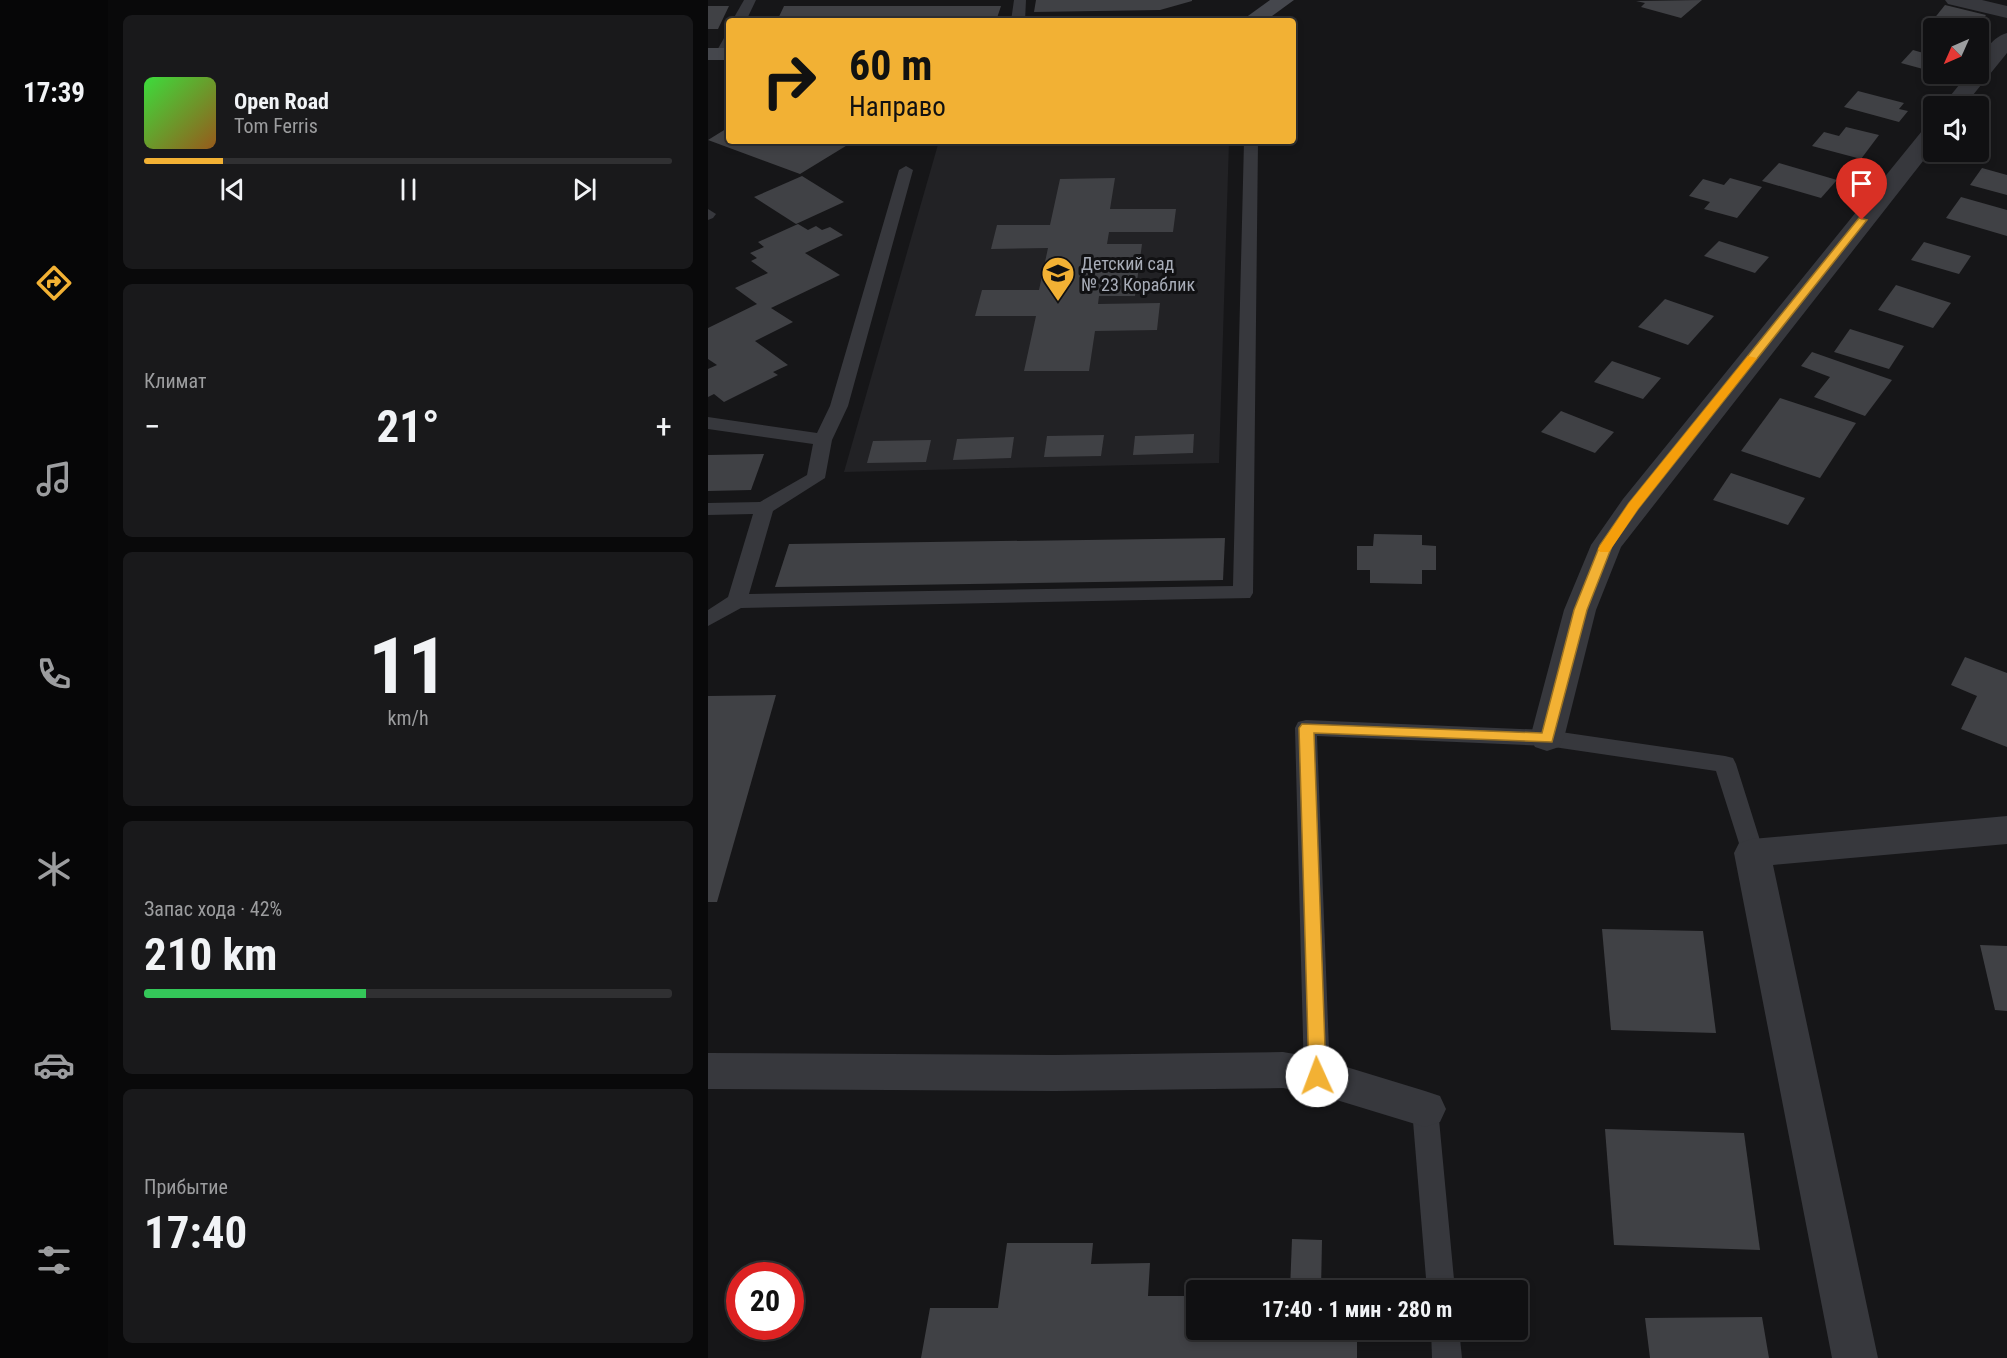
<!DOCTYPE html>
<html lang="ru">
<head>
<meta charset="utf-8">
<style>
	:root { --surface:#101012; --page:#19191b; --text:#f1f3f6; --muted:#9c9d9f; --line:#303032; --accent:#f2b134 }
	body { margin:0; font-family:"Roboto Condensed",sans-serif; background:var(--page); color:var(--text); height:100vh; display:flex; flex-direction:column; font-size:22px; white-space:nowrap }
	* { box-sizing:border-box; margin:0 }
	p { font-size:20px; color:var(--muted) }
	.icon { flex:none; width:33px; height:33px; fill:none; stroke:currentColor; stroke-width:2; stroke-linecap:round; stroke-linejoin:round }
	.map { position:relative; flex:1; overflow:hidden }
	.drawer { display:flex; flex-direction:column; gap:15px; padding:15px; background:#09090a; width:600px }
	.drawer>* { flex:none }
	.hud { position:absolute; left:18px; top:18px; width:570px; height:126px; border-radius:6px; box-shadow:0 3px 9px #0003,0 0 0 2px var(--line); background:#f2b134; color:#111; overflow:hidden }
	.needle { width:39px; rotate:225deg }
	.controls { position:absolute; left:1215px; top:18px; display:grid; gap:12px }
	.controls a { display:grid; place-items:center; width:66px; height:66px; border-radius:6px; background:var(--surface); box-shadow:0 3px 9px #0003,0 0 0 2px var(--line); font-size:30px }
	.speed { position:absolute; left:18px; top:1262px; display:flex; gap:12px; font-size:30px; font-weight:700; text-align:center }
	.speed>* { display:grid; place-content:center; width:78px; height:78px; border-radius:50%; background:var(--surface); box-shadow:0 3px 9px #0003,0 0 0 2px var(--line); line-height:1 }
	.speed .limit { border:9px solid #d22; background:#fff; color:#111 }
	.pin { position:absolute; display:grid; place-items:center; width:51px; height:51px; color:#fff; margin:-62px -26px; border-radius:50% 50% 50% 0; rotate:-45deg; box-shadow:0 0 6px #0007 }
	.pin .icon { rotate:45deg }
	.me { position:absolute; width:66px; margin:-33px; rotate:358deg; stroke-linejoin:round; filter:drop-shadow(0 0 4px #0008) }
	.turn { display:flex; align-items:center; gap:21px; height:126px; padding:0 24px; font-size:27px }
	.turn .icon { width:78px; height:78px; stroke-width:2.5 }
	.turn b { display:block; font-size:42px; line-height:51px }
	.big { font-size:45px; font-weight:700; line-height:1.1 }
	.drawer .widget { flex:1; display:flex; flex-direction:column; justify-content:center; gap:9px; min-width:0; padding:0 21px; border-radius:9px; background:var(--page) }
	.drawer .dial { align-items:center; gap:0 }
	.dial b { font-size:78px; line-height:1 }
	.song { display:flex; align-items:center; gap:18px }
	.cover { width:72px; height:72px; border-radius:9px; background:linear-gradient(135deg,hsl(120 70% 55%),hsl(30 70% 35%)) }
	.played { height:6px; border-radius:3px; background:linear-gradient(90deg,var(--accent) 15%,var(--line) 15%) }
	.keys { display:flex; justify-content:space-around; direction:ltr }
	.heat { display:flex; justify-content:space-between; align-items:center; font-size:33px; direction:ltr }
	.charge { height:9px; border-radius:4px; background:linear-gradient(90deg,#34c759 42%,var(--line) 0) }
	.trip { position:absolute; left:478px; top:1280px; width:342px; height:60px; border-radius:6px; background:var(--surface); box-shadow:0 3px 9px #0003,0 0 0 2px var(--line); font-weight:700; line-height:60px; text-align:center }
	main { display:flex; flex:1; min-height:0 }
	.tabs { display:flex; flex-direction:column; width:108px; justify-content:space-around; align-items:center; background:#060607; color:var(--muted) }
	.tabs .icon { width:42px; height:42px }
	.tabs .current { color:var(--accent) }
	.tabs b { font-size:27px; color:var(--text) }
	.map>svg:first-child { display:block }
	.built { fill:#222225 }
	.building { fill:#404145 }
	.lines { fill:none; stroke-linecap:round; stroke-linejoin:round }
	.service { fill:#37383d; fill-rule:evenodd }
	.minor { fill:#37383d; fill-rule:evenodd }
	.secondary { fill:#45474d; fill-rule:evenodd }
	.route { fill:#f2b134; stroke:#9d7322; stroke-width:1.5 }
	.slow { fill:#f59e0b }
	.labels { text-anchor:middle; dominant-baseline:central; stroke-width:6; stroke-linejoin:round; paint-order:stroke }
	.far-poi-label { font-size:18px; fill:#a8adb8; stroke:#111113; text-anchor:start }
</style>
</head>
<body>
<main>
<nav class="tabs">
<b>17:39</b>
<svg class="icon current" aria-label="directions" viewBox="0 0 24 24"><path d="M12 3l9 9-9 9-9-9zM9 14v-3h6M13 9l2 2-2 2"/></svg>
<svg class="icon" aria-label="music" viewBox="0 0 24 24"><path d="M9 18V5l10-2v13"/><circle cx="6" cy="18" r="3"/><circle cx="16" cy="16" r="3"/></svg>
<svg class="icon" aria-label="phone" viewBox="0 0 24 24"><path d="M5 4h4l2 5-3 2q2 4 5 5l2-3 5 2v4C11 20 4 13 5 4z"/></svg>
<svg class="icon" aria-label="climate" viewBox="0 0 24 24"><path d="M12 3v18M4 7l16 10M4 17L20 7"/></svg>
<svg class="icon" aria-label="car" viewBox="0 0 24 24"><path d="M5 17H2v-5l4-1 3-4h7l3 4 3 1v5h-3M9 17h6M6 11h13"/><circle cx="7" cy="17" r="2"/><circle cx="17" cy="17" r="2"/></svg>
<svg class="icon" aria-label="filters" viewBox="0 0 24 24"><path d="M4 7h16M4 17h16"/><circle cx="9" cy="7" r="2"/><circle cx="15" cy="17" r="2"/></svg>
</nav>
<section class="drawer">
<div class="widget">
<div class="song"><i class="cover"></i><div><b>Open Road</b><p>Tom Ferris</p></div></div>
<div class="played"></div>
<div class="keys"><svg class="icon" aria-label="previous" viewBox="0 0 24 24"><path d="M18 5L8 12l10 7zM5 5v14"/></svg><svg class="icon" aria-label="pause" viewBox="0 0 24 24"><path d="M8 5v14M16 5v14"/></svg><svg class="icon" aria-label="next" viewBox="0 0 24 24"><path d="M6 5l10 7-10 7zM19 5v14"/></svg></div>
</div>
<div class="widget"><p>Климат</p>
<div class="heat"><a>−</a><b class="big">21°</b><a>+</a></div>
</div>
<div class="widget dial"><b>11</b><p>km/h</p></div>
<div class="widget"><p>Запас хода · 42%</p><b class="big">210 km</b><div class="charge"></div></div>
<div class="widget"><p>Прибытие</p><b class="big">17:40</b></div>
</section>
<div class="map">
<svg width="1299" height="1358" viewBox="0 0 1299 1358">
	<rect width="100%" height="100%" fill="#161618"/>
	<polygon class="built" points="231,141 521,141 511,463 136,472"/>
	<g class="building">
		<polygon points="328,0 484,0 484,1 452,10 326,12"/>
		<polygon points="994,0 973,18 933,7 937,3 928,1"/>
		<polygon points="1237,5 1278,15 1268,28 1237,28 1221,25"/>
		<polygon points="0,6 21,6 10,29 0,29"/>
		<polygon points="76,6 293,6 288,21 69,21"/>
		<polygon points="1205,50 1226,56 1226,72 1193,63"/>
		<polygon points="1150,91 1196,103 1191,109 1200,111 1191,122 1136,107"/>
		<polygon points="21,127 21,141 146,141 92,174 0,140"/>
		<polygon points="1138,127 1171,135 1153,159 1104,146 1116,132 1131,136"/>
		<polygon points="1071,163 1129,180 1113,198 1054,181"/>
		<polygon points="1274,168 1299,175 1299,195 1262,185"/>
		<polygon points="94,176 136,202 88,224 46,197"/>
		<polygon points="407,178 402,209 468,209 465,232 401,232 399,244 434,244 427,296 391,296 390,304 452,303 449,330 387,331 381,371 316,371 328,316 267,316 274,290 331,290 340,248 283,249 289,225 342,225 352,179"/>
		<polygon points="1022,178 1054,187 1029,218 996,209 1002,202 981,196 995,179 1016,185"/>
		<polygon points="1253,197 1299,210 1299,236 1238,218"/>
		<polygon points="90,224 100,230 108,226 114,230 122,227 135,235 97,253 132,275 63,308 85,322 47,341 80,365 65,372 70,375 16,402 6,394 0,397 0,369 9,365 0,359 0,328 49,304 27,288 60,273 43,261 49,258 42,253 56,247 50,242"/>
		<polygon points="1011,241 1061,257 1047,273 996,256"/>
		<polygon points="1216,242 1263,256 1251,274 1203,260"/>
		<polygon points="1188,285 1243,303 1225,328 1170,310"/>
		<polygon points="957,299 1006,316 980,345 930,327"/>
		<polygon points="1142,329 1196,346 1181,369 1126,352"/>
		<polygon points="1104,352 1184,380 1157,416 1106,397 1122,377 1093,366"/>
		<polygon points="904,361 953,378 935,399 886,382"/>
		<polygon points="1072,398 1148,423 1112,478 1033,451"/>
		<polygon points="853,411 906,432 887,453 833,432"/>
		<polygon points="486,434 485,453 425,455 427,436"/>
		<polygon points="396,435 393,456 336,457 339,436"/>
		<polygon points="306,437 303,458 245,460 249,439"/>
		<polygon points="223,440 218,462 159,463 165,441"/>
		<polygon points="56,454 43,490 0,491 0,455"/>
		<polygon points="1023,473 1097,498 1080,525 1005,500"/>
		<polygon points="666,534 714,535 714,545 728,546 728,570 714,570 714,584 662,583 662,570 649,570 649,546 665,546"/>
		<polygon points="517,538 515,580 67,587 81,544"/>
		<polygon points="1257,657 1299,673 1299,747 1253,729 1269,696 1243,685"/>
		<polygon points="68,695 9,902 0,902 0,696"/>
		<polygon points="894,929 995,931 1008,1033 903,1030"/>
		<polygon points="1272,945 1299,946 1299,1011 1287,1010"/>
		<polygon points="897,1129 1036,1133 1052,1250 906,1245"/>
		<polygon points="584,1239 614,1240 613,1290 582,1290"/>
		<polygon points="299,1243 385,1243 383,1264 442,1263 440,1296 489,1296 489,1329 649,1329 649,1358 213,1358 222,1308 290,1308"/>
		<polygon points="1054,1317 1061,1358 942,1358 937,1318"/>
	</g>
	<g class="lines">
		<g class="service">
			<polygon points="36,0 48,0 38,21 24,21"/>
			<polygon points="306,0 318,0 317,21 303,21"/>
			<polygon points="21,37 19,57 9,57 7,54 16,38"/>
			<polygon points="536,141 550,141 545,593 542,598 33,608 0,626 0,610 20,597 45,514 0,515 0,503 52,502 99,475 105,444 0,429 0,417 109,433 122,406 191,170 198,166 205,170 140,406 124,440 117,478 65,511 41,594 525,586"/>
			<polygon points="0,209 8,214 5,218 0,220"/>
			<polygon points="598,720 839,730 1017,756 1025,758 1028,764 1056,853 1052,859 1044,862 1036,859 1008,771 839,746 609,736 622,1076 618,1084 609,1087 600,1084 596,1076 587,728 590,722"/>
			<polygon points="717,1097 726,1101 730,1109 747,1290 719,1290 704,1109 708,1101"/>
			<polygon points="723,1329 751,1329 754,1358 724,1358"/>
		</g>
		<g class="minor">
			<polygon points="1237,0 1274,0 1299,6 1299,18 1240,4"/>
			<path d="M1299,33v20l-43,53h-22l26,-32h10c0,-16 13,-37 29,-41z"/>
			<polygon points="1226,124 1226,147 913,547 888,610 856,738 851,747 839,751 827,747 822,738 856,610 883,545 915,499 1218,126"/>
			<polygon points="1299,816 1299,844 1065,865 1170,1358 1124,1358 1026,853 1031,843 1044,839"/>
			<polygon points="575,1052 609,1058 717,1091 732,1096 738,1109 732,1122 717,1127 609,1094 575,1088 347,1091 0,1089 0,1053 347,1055"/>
		</g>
		<g class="secondary">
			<polygon points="562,0 586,0 557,21 533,21"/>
			<rect x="0" y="48" width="21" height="12"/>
		</g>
	</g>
	<polygon class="route" points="1151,218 1159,220 930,509 904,546 879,610 844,742 606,733 618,1076 615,1081 609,1083 603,1081 601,1076 591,728 594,724 834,733 866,610 892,545 921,503"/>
	<polygon class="slow" points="1040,356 1049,358 930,509 901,552 892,552 890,549 921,503"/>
	<defs>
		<symbol id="school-pin" viewBox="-11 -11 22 30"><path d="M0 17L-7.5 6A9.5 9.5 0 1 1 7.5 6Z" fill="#f2b134" stroke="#111113"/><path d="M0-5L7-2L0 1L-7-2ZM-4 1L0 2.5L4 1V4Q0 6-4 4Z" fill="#111"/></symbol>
	</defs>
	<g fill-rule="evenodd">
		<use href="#school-pin" x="331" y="254" width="38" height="52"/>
	</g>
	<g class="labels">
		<g class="far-poi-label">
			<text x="373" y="263">Детский сад<tspan x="373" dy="21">№ 23 Кораблик</tspan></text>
		</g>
	</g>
</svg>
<div class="controls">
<a><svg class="needle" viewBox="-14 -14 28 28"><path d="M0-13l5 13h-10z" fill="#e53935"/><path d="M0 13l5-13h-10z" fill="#9c9d9f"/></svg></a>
<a><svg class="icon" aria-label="sound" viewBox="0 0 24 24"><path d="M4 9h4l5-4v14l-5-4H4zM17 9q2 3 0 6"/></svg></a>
</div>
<div class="speed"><div class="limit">20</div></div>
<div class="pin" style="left:1154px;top:220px;background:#d93025"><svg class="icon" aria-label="arrive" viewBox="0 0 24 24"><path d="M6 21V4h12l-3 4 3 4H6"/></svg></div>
<svg class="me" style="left:609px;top:1076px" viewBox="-20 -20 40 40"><circle r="19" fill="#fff"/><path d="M0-13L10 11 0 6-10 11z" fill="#f2b134"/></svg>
<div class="trip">17:40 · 1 мин · 280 m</div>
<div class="hud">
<div class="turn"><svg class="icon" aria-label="right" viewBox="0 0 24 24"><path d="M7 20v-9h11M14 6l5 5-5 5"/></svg><div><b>60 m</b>Направо</div></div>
</div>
</div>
</main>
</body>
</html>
